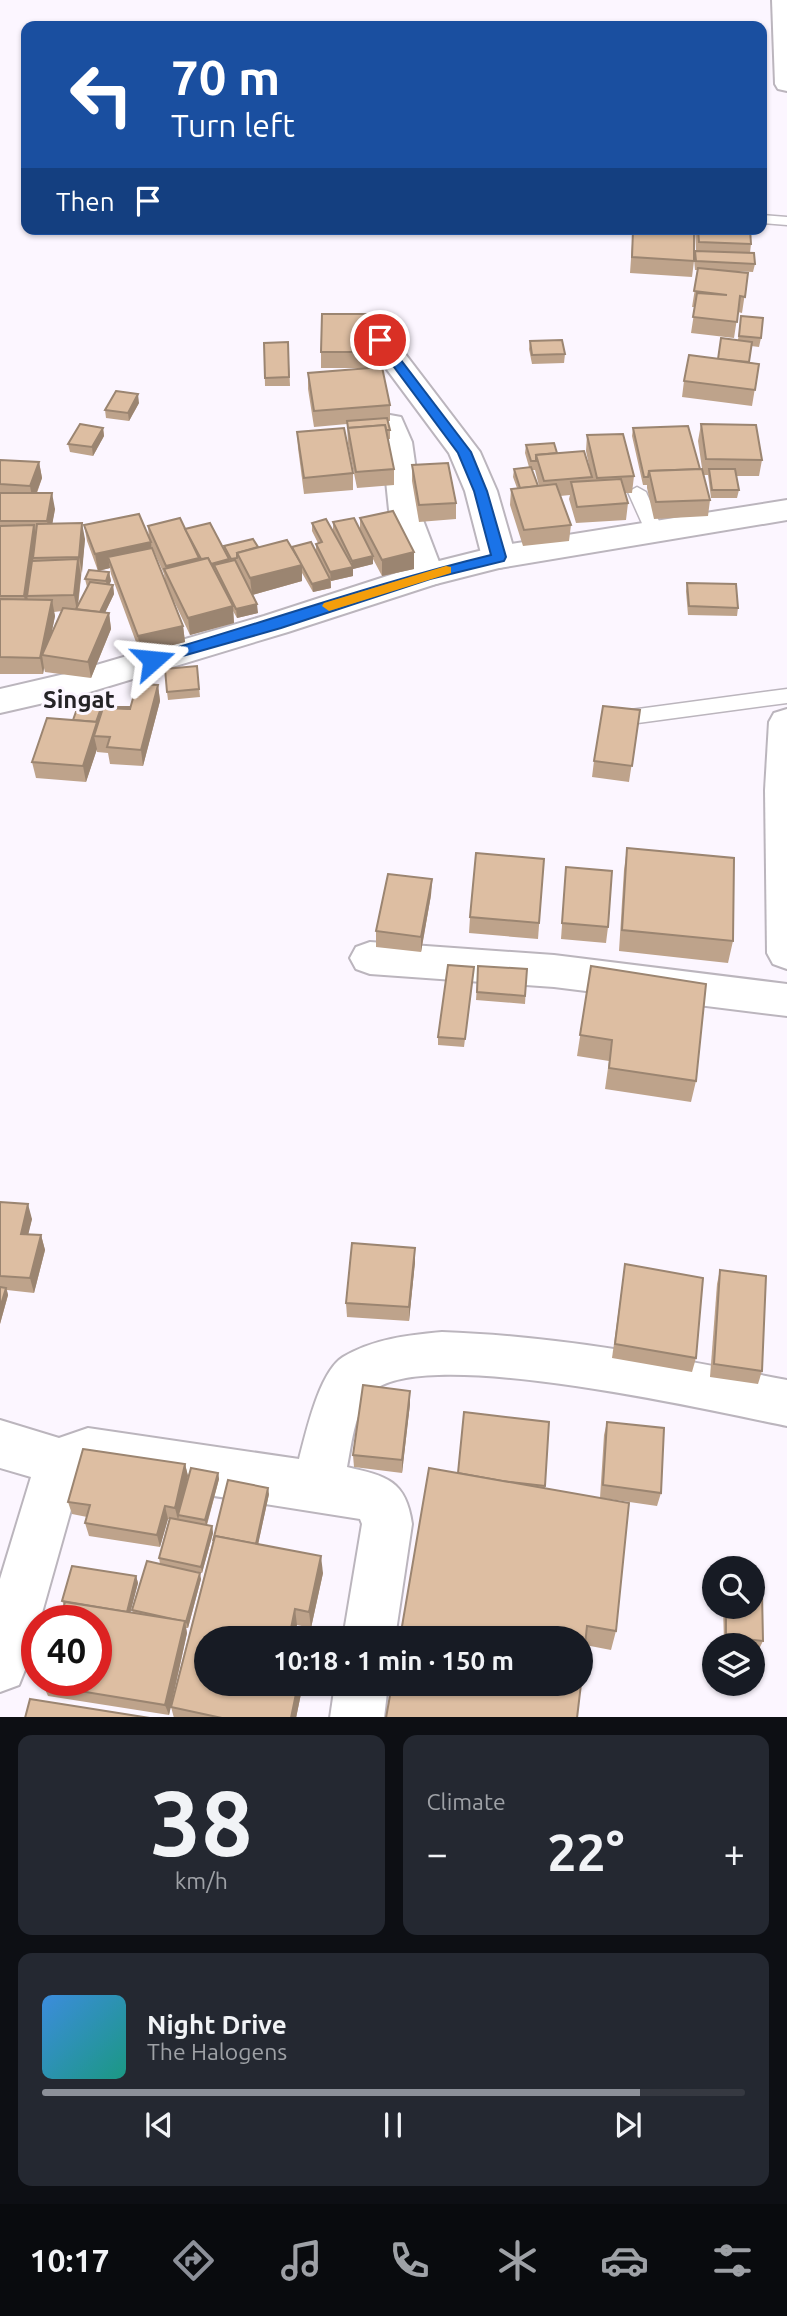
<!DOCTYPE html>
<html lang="en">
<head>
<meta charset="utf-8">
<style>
	:root { --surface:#171b24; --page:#242831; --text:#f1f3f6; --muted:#9ea1a6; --line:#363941; --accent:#8c9099 }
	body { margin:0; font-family:Ubuntu,sans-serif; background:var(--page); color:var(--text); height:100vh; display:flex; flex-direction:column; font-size:26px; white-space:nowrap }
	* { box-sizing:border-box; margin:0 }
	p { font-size:23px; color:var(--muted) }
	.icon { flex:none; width:38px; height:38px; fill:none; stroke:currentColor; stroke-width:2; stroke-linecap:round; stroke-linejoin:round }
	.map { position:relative; height:1717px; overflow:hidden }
	.side { display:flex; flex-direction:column; gap:18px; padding:18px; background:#0d0f14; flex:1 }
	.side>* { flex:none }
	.guide { position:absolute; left:21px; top:21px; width:746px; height:214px; border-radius:14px; box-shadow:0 2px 5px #0004; background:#1a4fa0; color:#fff; overflow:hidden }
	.buttons { position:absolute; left:702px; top:1556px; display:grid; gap:14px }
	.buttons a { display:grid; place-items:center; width:63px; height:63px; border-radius:50%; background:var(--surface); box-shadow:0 2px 5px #0004; font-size:35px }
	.speed { position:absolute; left:21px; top:1605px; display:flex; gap:14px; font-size:35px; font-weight:700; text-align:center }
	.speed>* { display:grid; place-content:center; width:91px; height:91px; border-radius:50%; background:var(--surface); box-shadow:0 2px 5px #0004; line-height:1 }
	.speed .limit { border:10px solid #d22; background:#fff; color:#111 }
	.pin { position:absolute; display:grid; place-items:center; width:60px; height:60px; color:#fff; margin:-30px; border:4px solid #fff; border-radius:50%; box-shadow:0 2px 7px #0007 }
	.me { position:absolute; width:77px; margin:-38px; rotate:72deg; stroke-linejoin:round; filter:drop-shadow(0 0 5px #0008) }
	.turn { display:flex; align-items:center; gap:24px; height:147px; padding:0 35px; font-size:32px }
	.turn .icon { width:91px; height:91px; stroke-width:2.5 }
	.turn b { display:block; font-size:49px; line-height:60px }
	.then { display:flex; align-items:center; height:66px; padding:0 35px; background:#0003; gap:14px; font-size:26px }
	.big { font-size:52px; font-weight:600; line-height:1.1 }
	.side .tile { flex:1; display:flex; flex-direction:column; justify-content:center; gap:10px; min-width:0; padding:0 24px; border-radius:14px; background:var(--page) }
	.side .dial { align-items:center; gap:0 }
	.dial b { font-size:91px; line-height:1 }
	.song { display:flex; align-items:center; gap:21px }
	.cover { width:84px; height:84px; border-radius:10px; background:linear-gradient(135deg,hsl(210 70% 55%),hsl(170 70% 35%)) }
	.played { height:7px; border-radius:4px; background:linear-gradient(90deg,var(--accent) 85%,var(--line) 85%) }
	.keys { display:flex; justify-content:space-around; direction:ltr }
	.heat { display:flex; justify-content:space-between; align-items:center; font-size:38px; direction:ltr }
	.side .tiles { flex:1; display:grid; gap:18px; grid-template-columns:1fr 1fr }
	.tile:last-child { grid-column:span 2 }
	.trip { position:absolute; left:194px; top:1626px; width:399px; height:70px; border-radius:35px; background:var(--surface); box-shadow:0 2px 5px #0004; font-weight:600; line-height:70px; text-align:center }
	.dock { display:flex; height:112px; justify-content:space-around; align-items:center; background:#090b0e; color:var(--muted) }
	.dock .icon { width:49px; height:49px }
	.dock .current { color:var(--accent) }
	.dock b { font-size:32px; color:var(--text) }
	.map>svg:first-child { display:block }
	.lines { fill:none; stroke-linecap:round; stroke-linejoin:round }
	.lane-casing { stroke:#bbb5bd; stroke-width:3 }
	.street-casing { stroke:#bbb5bd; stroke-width:4 }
	.secondary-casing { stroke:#bbb5bd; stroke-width:4 }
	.lane { fill:#fff; fill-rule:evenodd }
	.street { fill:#fff; fill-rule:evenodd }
	.secondary { fill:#fff; fill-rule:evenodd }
	.wall { fill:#bea38b; fill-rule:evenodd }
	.shaded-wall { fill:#9b8571 }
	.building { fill:#ddbea2; stroke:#9b8571; stroke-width:2 }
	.route { fill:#1a73e8; stroke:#114b97; stroke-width:2 }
	.slow { fill:#f59e0b }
	.labels { text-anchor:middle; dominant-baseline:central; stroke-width:6; stroke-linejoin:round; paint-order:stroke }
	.quarter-label { font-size:24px; font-weight:bold; fill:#252326; stroke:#fcf6ff }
</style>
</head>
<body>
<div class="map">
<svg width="787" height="1718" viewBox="0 0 787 1718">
	<rect width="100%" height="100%" fill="#fcf6ff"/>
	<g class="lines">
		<defs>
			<g id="lane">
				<polygon points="761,215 787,217 787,225 761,223"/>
				<polygon points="637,487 646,492 663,530 660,534 648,534 645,530 628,492"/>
				<polygon points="787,689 787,703 623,725 616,723 613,718 616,713 623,711"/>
			</g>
			<g id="street">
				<polygon points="380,331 390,334 480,452 497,491 516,557 511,565 499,568 487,565 482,557 465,491 449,453 365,340 370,334"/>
				<polygon points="390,415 401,417 412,442 423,520 444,575 439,583 427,586 415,583 410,575 389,510 383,451 375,424 379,417"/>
				<polygon points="370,942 554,955 787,984 787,1016 554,987 370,974 356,969 350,958 356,947"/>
				<path d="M442,1332c117,4 230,26 345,48v46c-78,-16 -348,-78 -410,-38 -22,15 -25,55 -30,79 39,9 59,13 65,57l-17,114h-52l19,-114 -2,-5 -273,-43 -9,9 -38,135h-3c0,22 -10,45 -18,65l-19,7v-113l31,-102 -31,-9v-48l59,18 29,-10 211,31c7,-26 20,-87 44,-102 30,-18 65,-22 99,-25z"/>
				<polygon points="335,1684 388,1684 384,1718 330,1718"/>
			</g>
			<g id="secondary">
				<polygon points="772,0 787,0 787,91 778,89 775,84"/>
				<polygon points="787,500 787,520 499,568 436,584 288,632 83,694 0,713 0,689 69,673 264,616 415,567 499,546"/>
				<polygon points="787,709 787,969 773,964 767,953 765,790 769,722 774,713"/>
			</g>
		</defs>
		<use href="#lane" class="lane-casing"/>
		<use href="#street" class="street-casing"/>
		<use href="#secondary" class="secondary-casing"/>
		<use href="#lane" class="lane"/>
		<use href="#street" class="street"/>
		<use href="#secondary" class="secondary"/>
	</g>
	<g class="wall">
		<polygon points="651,229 690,229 694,261 692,277 630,273 633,230 651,231"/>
		<polygon points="695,229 750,229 751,244 750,253 755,264 753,272 733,271 748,273 742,313 738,312 734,338 691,333 695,307 692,307 698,270 695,270 694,259 696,251"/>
		<polygon points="368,314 368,368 321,368 321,352"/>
		<polygon points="741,316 761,338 759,347 751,346 749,362 759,364 752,406 682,397 684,381 718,359 738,340"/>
		<polygon points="530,341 565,354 564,363 532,364 529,349"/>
		<polygon points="288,342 290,386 265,386 264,343"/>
		<polygon points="308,373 390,405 390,421 388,421 390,430 390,439 388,439 394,469 394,485 357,488 348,444 347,424 314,427 308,389"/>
		<polygon points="139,403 129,421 106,418 105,410"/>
		<polygon points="701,424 762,460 759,476 736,476 739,490 737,498 711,498 708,475 703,475 698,441"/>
		<polygon points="103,428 104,436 93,456 70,452 68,444"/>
		<polygon points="633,428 700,469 710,500 708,516 654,519 647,488 647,485 643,485 632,436"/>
		<polygon points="297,432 353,473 353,490 304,494 298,448"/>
		<path d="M587,435l47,41 -2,17h-7l3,10 -2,17 -50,3 -7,-24 1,-4 -10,1 11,29 -2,16 -46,5 -13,-41 1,-16 6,-1 -4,-11 1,-8 15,-2 -4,-14 1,-8 31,8 34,22 -5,-24zM532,470h3l4,16h-1z"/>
		<path d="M0,460l39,2 3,16 -5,15 18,16 -3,15 33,15 -7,68 9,-20 -2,-8 24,-7 2,9 -2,4h4l1,9 -9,19h4l2,16 -20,49 -46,-6 -1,-4 -1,6h-43zM62,611l-11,24 4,-19 -1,-4z"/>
		<polygon points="412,465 456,503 456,519 419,522 412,481"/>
		<path d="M360,518l54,34v17l-32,7 -9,-17v5l-20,5v7l-22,5v7l-18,4 -11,-19v8l-50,14 6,18 -21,5 -4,-7 1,12 -44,12 -17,-36 10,27 2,16 -45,11 -29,-79 -1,-6 -12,3 -11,-30 -3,-16 65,14 -1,-13 38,5 38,19v-4l68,3 24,3v-8l2,-1 -6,-12v-8l21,8v-9l27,8zM151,545l13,29 1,7 -13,-33z"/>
		<polygon points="687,583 738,608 737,616 688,615 686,591"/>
		<polygon points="197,666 200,697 168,700 167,692"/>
		<polygon points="158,685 160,701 143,766 110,764 108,753 97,752 97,749 86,782 36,778 32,762 73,720 101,708 101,712 130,707"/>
		<polygon points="640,710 629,782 592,777 594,761"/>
		<polygon points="627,848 733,941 728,963 619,951 624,870"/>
		<polygon points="544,859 538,939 469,933 470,917"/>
		<polygon points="432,879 431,895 421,952 376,947 376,931"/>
		<polygon points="565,883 608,927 606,943 561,939"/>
		<polygon points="478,966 527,969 525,1004 476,1000"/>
		<polygon points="591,966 696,1081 691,1102 605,1089 609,1061 577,1056"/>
		<polygon points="474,967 464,1047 438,1045 438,1037"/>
		<polygon points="0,1202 32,1219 28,1234 41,1235 45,1250 34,1293 7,1290 8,1295 0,1324"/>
		<polygon points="415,1248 415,1262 409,1321 347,1317 346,1303"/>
		<polygon points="625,1264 696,1358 692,1372 612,1358"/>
		<polygon points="720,1270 762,1371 758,1384 710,1377 717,1284"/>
		<polygon points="410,1391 410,1404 402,1473 354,1467 353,1455"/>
		<polygon points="549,1422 545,1488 600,1498 604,1435 607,1422 661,1493 657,1506 602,1498 616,1631 611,1650 585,1645 458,1473"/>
		<polygon points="185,1464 188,1476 181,1505 218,1473 219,1479 207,1525 212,1526 213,1533 202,1573 194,1571 201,1579 188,1628 186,1628 187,1633 169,1715 48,1696 43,1685 64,1605 62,1601 136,1576 138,1583 130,1612 133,1613 132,1610 160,1564 159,1558 170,1519 168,1519 160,1547 89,1536 85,1523 87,1517 72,1514 68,1502"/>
		<polygon points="269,1494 258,1544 323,1573 311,1628 297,1625 206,1684 303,1684 296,1718 174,1718 171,1707 213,1541"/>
		<polygon points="723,1606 752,1606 763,1641 760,1647 752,1647 752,1645 724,1643"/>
	</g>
	<g class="shaded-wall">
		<polygon points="138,394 139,403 129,421 128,413"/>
		<polygon points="103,428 104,436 93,456 92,447"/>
		<polygon points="39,462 42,478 33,502 30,486"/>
		<polygon points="52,493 55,509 50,537 47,521"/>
		<polygon points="82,523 85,539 82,573 79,557"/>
		<polygon points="34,525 37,541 33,558 34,565 27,596 29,603 27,612 24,596"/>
		<polygon points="151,542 153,559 108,557 110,568 98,571 95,554"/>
		<polygon points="414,552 414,569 382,576 382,560"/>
		<polygon points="373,556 373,564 353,569 353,576 331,581 330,572 352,567 352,561"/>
		<polygon points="199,558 201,574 168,577 166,566"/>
		<polygon points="78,559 81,575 77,611 74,595"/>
		<polygon points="229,559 230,568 214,565 215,572 204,565"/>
		<polygon points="302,565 302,581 252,595 250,578"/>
		<polygon points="109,572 111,581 107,589 106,581"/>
		<polygon points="330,579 331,588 313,592 312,584"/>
		<polygon points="113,585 114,594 100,623 99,614"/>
		<polygon points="52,600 55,616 47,656 42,655 44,668 43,674 40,658"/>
		<polygon points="257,604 258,613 237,618 236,609"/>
		<polygon points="233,606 234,623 190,635 188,618"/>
		<polygon points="109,613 111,629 91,678 88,662"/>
		<polygon points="183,626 185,642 140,653 138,636"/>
		<polygon points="158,685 160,701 143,766 141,750"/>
		<polygon points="101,708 102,716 94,736 97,749 86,782 83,766 94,727"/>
		<polygon points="432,879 431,895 421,952 421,937"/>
		<polygon points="28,1204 32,1219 25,1248 21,1234"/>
		<polygon points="41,1235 45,1250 34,1293 30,1278"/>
		<polygon points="415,1248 415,1262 409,1321 409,1307"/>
		<polygon points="6,1288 8,1295 0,1324 0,1308"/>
		<polygon points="410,1391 410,1404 402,1473 402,1460"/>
		<polygon points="185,1464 188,1476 178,1520 175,1508"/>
		<polygon points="218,1473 219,1479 206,1527 205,1520"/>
		<polygon points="268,1488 269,1494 256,1554 255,1548"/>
		<polygon points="165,1506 168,1519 160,1547 157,1535"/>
		<polygon points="212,1526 213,1533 202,1573 201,1567"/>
		<polygon points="321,1556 323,1573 311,1628 309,1612"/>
		<polygon points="200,1573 201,1579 188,1628 186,1622"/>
		<polygon points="136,1576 138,1583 129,1618 127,1612"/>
		<polygon points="295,1609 297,1625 294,1638 289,1638"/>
		<polygon points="185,1621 187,1633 169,1715 165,1705"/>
		<polygon points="298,1684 303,1684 296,1718 291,1718"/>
	</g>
	<g class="building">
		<polygon points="761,107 765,107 763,162 761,162"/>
		<polygon points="652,229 690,229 690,233 652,231"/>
		<polygon points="698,229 750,229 751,244 699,242"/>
		<polygon points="633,230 694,233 694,261 632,257"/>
		<polygon points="695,251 754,253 755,264 696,261"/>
		<polygon points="698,268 748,273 745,297 740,296 737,322 693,317 697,293 727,295 694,291"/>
		<polygon points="322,314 368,314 367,352 321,352"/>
		<polygon points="741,316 763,318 761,338 739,336"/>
		<polygon points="721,338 752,342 749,362 718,359"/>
		<polygon points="562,340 565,354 532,355 530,341"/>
		<polygon points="288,342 289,377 265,378 264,343"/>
		<polygon points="689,355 759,364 755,390 684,381"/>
		<polygon points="382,367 390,405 314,411 308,373"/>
		<polygon points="116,391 138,394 128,413 105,410"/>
		<polygon points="387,418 390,430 386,430 385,425 348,428 347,421"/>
		<polygon points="80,424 103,428 92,447 68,444"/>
		<polygon points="701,424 756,425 762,460 706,459"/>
		<polygon points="385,425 394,469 356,472 348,428"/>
		<polygon points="688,426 700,469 649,471 648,477 644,477 633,428"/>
		<polygon points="344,428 353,473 304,478 297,432"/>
		<polygon points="623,434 634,476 597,478 587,435"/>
		<polygon points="554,443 557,453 536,455 536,461 531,461 526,445"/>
		<polygon points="584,451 592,477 544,481 536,455"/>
		<polygon points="0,460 39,462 30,486 0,484"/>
		<polygon points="448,463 456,503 419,505 412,465"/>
		<polygon points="531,467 538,486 520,488 514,469"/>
		<polygon points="702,469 710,500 656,502 649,471"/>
		<polygon points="709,469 735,469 739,490 712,490"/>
		<polygon points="621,479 628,503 577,507 571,482"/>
		<polygon points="556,484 571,525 524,530 511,489"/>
		<polygon points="0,493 52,493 47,521 0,521"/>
		<polygon points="393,511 414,552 382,560 360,518"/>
		<polygon points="139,514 151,542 95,554 84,525"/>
		<polygon points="180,518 199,558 166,566 148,526"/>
		<polygon points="354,518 373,556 352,561 333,522"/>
		<polygon points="326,519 353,567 330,572 316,544 322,542 312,523"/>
		<polygon points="82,523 79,557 33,558 37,524"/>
		<polygon points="210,523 229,559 211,564 208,558 201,559 185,529"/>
		<polygon points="34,525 24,596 0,596 0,526"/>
		<polygon points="253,539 258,547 237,553 237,558 231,559 224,546"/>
		<polygon points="287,540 302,565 250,578 237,553"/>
		<polygon points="311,542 330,579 312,584 292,547"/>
		<polygon points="152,548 183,626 138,636 108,557"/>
		<polygon points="208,558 233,606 188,618 164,569"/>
		<polygon points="78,559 74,595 27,596 32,561"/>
		<polygon points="235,560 257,604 236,609 214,565"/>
		<polygon points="89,570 109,572 106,581 85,579"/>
		<polygon points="90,582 113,585 100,612 76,609"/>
		<polygon points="687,583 736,584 738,608 689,606"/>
		<polygon points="0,599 52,600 40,658 0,657"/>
		<polygon points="63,608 109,613 88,662 42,655"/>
		<polygon points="197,666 199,689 167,692 165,669"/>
		<polygon points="137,684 158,685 141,750 107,747 110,737 94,736 103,708 130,709"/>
		<polygon points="78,706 101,708 96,722 73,720"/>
		<polygon points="603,706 640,710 632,766 594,761"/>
		<polygon points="109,707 130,707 130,709"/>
		<polygon points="47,718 97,722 83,766 32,762"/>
		<polygon points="627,848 734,858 733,941 622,930"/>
		<polygon points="476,853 544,859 539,923 470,917"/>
		<polygon points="566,867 612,871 608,927 562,923"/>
		<polygon points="388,874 432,879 421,937 376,931"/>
		<polygon points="448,965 474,967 465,1039 438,1037"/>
		<polygon points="478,966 527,969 525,996 477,992"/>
		<polygon points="591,966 706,984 696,1081 609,1068 612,1040 580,1035"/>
		<polygon points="0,1202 28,1204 21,1234 41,1235 30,1278 0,1276"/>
		<polygon points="352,1243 415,1248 409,1307 346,1303"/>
		<polygon points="625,1264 703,1278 696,1358 615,1344"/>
		<polygon points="720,1270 766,1276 762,1371 714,1364"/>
		<polygon points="0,1287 6,1288 0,1308"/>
		<polygon points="363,1385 410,1391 402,1460 353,1455"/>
		<polygon points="464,1412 549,1422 545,1486 502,1481 458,1473"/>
		<polygon points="607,1422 664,1428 661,1493 603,1485"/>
		<polygon points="83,1449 185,1464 175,1508 165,1506 157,1535 85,1523 90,1505 68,1502"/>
		<polygon points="191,1468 218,1473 205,1520 178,1515"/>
		<polygon points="429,1468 629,1503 616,1631 587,1626 581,1683 581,1638 400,1638"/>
		<polygon points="228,1480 268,1488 256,1544 215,1536 213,1541"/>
		<polygon points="170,1518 212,1526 201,1567 159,1558"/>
		<polygon points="215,1536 321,1556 309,1612 295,1609 289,1638 206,1638 206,1684 298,1684 291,1718 222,1718 171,1707"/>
		<polygon points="147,1561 200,1573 186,1622 132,1610"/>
		<polygon points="72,1566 136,1576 127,1612 62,1601"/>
		<polygon points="752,1592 762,1593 763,1641 726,1637 726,1606 752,1606"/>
		<polygon points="65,1602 185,1621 165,1705 43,1685 44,1680 96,1680 96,1620 60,1620"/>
		<polygon points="392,1684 581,1684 577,1718 386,1718"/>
		<polygon points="30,1699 150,1718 25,1718"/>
	</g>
	<path class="route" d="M380,337l4,1 87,114 16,39 19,66 -2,4 -74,18 -149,49 -123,35h-10l-2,-3 2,-4c115,-33 227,-73 343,-101l-17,-64 -16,-38 -84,-113z"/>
	<polygon class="slow" points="446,566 451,567 451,573 329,611 322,606 324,603"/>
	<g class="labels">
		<g class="quarter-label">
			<text x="79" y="699">Singat</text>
		</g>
	</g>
</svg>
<div class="buttons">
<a><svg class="icon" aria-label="search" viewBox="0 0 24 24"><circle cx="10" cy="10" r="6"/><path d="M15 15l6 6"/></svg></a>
<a><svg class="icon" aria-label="layers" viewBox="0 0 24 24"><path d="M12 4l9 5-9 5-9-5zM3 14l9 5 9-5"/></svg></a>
</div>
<div class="speed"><div class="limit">40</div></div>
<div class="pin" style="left:380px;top:340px;background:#d93025"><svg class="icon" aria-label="arrive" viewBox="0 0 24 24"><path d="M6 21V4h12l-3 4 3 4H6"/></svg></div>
<svg class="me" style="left:153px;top:660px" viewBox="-20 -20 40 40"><path d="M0-17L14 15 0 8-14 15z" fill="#1a73e8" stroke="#fff" stroke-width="4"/></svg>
<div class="trip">10:18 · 1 min · 150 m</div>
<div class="guide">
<div class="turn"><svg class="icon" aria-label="left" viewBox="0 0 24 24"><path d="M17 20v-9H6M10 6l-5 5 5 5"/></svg><div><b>70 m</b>Turn left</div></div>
<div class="then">Then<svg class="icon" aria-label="arrive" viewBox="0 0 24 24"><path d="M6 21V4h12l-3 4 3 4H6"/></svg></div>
</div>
</div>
<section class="side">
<div class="tiles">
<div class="tile dial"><b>38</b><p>km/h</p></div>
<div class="tile"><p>Climate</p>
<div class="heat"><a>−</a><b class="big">22°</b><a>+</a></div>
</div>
<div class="tile">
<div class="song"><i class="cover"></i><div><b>Night Drive</b><p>The Halogens</p></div></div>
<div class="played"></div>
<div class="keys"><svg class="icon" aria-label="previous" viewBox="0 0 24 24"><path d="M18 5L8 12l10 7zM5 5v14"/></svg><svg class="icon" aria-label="pause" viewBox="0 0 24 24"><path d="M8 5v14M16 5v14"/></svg><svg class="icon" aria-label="next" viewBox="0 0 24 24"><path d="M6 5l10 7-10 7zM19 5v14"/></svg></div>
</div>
</div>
</section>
<nav class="dock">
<b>10:17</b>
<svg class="icon current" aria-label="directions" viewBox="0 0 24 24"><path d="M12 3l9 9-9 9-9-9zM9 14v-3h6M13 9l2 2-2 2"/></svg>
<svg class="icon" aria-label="music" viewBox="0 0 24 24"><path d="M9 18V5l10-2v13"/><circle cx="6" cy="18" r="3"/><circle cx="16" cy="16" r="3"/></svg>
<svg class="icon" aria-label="phone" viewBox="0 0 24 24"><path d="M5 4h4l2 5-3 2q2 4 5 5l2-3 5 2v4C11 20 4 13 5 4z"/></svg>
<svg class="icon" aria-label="climate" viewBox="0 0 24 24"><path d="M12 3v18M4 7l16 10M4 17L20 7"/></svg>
<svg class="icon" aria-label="car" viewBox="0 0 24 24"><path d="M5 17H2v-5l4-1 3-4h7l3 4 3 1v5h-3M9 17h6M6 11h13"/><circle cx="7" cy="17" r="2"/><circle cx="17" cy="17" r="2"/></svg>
<svg class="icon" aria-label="filters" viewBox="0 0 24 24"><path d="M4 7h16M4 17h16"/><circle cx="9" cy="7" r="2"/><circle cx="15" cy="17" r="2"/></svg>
</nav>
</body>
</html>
